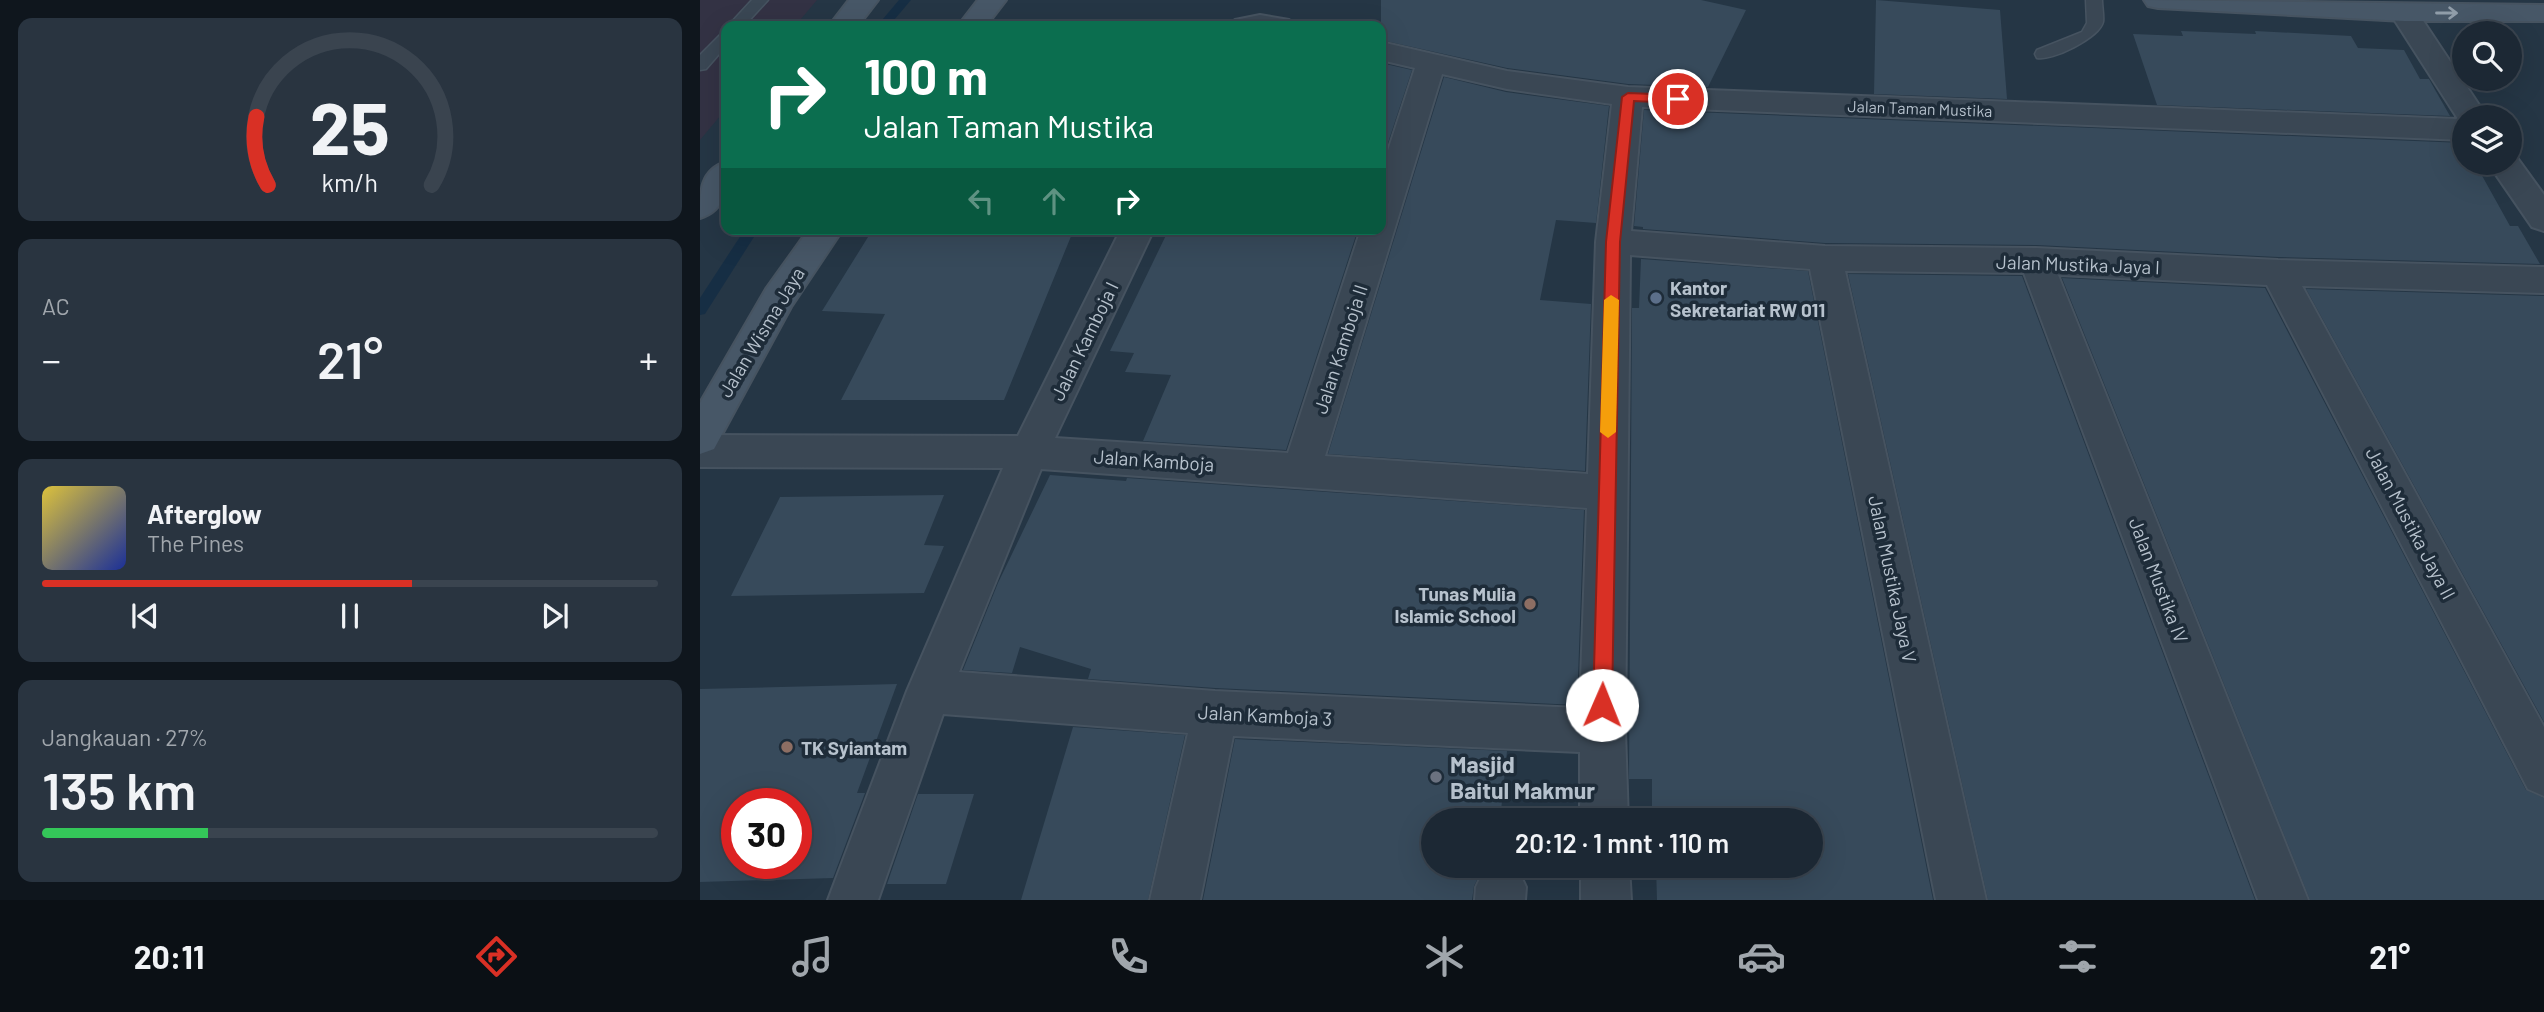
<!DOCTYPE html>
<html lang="id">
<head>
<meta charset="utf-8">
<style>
	:root { --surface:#1c2834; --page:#293440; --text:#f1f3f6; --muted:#a0a6ac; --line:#3a444f; --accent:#d93025 }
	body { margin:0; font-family:Barlow,sans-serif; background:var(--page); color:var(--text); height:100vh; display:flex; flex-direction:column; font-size:26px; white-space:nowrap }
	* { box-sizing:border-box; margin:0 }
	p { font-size:23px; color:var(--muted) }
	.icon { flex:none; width:38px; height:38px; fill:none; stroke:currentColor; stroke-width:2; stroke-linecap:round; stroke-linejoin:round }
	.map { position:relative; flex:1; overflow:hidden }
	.side { display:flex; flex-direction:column; gap:18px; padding:18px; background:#0f161d; width:700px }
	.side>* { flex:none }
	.guide { position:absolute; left:21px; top:21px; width:665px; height:214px; border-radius:14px; box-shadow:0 7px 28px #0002,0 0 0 2px var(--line); background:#0b6e4f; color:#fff; overflow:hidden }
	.fabs { position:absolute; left:1752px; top:21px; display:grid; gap:14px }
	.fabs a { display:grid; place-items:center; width:70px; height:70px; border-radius:50%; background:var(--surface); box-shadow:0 7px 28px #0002,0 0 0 2px var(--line); font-size:35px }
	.speed { position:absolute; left:21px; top:788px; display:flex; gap:14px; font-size:35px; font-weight:700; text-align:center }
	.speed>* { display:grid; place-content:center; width:91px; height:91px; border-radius:50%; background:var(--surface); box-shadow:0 7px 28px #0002,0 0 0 2px var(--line); line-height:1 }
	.speed .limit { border:10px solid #d22; background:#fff; color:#111 }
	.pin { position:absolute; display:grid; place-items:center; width:60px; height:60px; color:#fff; margin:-30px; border:4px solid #fff; border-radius:50%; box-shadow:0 2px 7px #0007 }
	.me { position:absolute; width:77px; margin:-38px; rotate:1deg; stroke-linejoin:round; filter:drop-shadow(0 0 5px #0008) }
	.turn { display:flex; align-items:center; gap:24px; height:147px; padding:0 28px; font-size:32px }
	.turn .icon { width:91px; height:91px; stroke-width:2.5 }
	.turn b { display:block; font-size:49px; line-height:60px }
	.lanes { display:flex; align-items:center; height:66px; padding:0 28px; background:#0003; justify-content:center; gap:35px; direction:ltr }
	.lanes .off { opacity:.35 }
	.big { font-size:52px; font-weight:600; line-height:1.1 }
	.side .tile { flex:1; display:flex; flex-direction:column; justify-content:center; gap:10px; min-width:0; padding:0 24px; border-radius:14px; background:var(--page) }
	.side .dial { align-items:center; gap:0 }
	.dial svg { height:182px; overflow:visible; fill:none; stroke:var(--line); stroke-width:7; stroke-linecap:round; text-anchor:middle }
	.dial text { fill:var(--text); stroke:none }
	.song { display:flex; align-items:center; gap:21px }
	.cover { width:84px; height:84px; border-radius:10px; background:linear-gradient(135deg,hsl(50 70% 55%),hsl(230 70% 35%)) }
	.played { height:7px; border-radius:4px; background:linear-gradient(90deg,var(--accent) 60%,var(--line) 60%) }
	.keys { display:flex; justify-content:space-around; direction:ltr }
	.heat { display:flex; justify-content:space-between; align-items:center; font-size:38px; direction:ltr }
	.charge { height:10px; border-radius:5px; background:linear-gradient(90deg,#34c759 27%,var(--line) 0) }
	.trip { position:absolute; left:721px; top:808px; width:402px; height:70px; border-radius:35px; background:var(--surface); box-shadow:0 7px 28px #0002,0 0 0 2px var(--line); font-weight:600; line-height:70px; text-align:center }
	.tabs { display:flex; height:112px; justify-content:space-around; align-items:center; background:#0b1015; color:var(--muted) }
	.tabs .icon { width:49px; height:49px }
	.tabs .on { color:var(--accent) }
	.tabs b { font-size:32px; color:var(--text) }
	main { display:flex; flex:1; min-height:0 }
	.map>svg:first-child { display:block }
	.medical { fill:#333244 }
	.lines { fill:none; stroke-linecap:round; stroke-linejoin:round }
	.stream { fill:#162e44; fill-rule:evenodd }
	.building { fill:#374a5b; fill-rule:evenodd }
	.lane-casing { stroke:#465360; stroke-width:3 }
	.street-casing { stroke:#465360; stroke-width:4 }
	.secondary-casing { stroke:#465360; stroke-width:4 }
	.lane { fill:#3a4754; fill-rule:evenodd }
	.street { fill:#3a4754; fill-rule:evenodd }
	.secondary { fill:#475767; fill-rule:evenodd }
	.oneway { stroke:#909da9 }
	.route { fill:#d93025; stroke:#8d1f18; stroke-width:2 }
	.slow { fill:#f59e0b }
	.service-dot { fill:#5c6f8a; stroke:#1e2c39; stroke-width:2.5 }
	.education-dot { fill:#8d6e63; stroke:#1e2c39; stroke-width:2.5 }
	.worship-dot { fill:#6b7280; stroke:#1e2c39; stroke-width:2.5 }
	.labels { text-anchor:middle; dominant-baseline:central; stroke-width:7; stroke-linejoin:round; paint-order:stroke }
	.far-street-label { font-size:16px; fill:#b7c2cd; stroke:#1e2c39 }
	.street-label { font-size:19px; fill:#b7c2cd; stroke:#1e2c39 }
	.poi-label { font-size:19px; font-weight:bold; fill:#b7c2cd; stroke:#1e2c39; text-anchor:start }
	.near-poi-label { font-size:23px; font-weight:bold; fill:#b7c2cd; stroke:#1e2c39; text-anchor:start }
</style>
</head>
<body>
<main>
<section class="side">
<div class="tile dial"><svg viewBox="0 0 100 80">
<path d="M14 69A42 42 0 1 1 86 69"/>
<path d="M14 69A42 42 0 0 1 9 39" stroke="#d93025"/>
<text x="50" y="56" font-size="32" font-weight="700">25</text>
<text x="50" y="72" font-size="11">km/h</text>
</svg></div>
<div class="tile"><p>AC</p>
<div class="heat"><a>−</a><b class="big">21°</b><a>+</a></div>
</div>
<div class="tile">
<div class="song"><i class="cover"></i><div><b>Afterglow</b><p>The Pines</p></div></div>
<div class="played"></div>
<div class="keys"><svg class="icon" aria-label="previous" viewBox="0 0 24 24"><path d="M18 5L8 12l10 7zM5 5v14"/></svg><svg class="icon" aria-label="pause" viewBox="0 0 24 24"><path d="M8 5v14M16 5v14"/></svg><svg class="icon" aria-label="next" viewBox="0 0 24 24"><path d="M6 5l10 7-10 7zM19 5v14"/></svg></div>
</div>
<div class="tile"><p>Jangkauan · 27%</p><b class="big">135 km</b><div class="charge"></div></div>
</section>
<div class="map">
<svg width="1844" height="900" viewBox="0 0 1844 900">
	<rect width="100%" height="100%" fill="#253645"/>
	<polygon class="medical" points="0,0 117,0 95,26 26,26 26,109 0,140"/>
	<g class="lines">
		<g class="stream">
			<polygon points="199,0 211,0 189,26 177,26"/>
			<polygon points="45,229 59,229 5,314 0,315 0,298"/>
		</g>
	</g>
	<g class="building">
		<polygon points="681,0 1001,0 1046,10 1008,87 928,84 807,68 681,40"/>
		<polygon points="1176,0 1300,10 1307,99 1174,94"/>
		<polygon points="1481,31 1556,34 1555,31 1651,36 1658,48 1704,50 1720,79 1729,79 1750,116 1457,105 1433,34 1483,36"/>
		<polygon points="681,63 712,70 681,164"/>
		<polygon points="744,77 806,92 909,106 896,223 856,220 840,300 891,304 885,471 628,454"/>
		<polygon points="944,110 1764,143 1764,163 1775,163 1810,226 1818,226 1840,264 1578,257 1336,245 1125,243 943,229 943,227 934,226"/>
		<polygon points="173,229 374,229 304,400 141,400 185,314 122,311"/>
		<polygon points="469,229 658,229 586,450 443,441 471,375 425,372 434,353 410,351"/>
		<polygon points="941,259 1108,271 1233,900 957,900 956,866 1111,866 1111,821 952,821 952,779 929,779 932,308 939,308"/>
		<polygon points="1148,274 1322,276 1555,900 1288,900"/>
		<polygon points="1362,278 1565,288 1826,790 1844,798 1844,900 1610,900"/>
		<polygon points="1606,289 1844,296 1844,722"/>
		<polygon points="350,475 426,481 427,478 884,510 877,705 515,688 388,679 391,669 320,647 312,673 263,670 298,583"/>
		<polygon points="244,495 224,545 244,546 224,593 31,596 80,497"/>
		<path d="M197,684l-40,109h8l-32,85 -133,4v-193zM37,803h59v60h-59z"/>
		<polygon points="373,727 485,735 448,900 321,900"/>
		<polygon points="535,739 807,751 800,821 733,821 733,866 784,866 774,886 772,900 503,900"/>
		<polygon points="218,794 274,794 246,884 187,884"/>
	</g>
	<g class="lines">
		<defs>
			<g id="lane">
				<polygon points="52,0 68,0 44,26 28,26"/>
				<path d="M1386,0h16c0,7 2,16 1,22 -4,16 -51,39 -66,36l-2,-4 2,-4 45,-18 5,-9z"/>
				<polygon points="26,32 26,46 6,69 0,70 0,55 21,34"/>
			</g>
			<g id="street">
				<path d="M1704,5l10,2 73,110h-23v23l-822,-33 -11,124 194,15 211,2 242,12 266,7v26l-242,-7 242,441v69l-16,-7 -261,-504 -209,-10 250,625h-50l-234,-627 -179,-2 141,629h-50l-126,-631 -180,-14 -5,476 3,90h-48v-69l-347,-16 -33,164h-50l38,-167 -245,-19 -65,186h-50l79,-209 96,-223 -303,-1v-32l318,1 103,-207h33l-99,209 233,15 73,-224h20v-57l34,-104 -34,-8v-18l126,29 121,16 830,32 -68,-106 4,-6zM742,74l65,15 105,15 -16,138 -8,232 -263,-18zM341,469l546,39 -7,200 -365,-17 -256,-19z"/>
				<polygon points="560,15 589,20 593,26 531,26 535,20"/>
				<polygon points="1810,154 1815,155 1844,195 1844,231 1832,227 1788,163 1810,163"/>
				<polygon points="792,866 810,866 818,870 826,887 825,900 775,900 776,887 784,870"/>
				<polygon points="881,866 929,866 931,900 881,900"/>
			</g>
			<g id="secondary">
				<polygon points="149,0 178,0 158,26 129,26"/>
				<polygon points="278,0 306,0 286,26 258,26"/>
				<polygon points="1444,0 1844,5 1844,21 1704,21 1458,8 1448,6"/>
				<path d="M26,162c1,24 1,48 -26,56 0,-26 0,-48 26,-56z"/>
				<polygon points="109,229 143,229 91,307 14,449 0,454 0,403 66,289"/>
			</g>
		</defs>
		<use href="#lane" class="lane-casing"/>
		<use href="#street" class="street-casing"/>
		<use href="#secondary" class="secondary-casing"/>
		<use href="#lane" class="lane"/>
		<use href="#street" class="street"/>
		<use href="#secondary" class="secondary"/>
	</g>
	<defs><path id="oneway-shaft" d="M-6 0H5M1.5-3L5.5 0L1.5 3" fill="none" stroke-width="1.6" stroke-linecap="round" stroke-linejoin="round" transform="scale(1.75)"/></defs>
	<use class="oneway" href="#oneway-shaft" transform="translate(1747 13)"/>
	<polygon class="route" points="928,93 978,95 984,99 978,103 934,101 920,242 912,705 909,711 902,714 896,711 893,705 906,242 922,97"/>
	<polygon class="slow" points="911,295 919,300 916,432 908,438 900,432 904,300"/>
	<circle class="service-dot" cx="956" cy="298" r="7"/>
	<g class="education-dot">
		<circle cx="830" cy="604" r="7"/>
		<circle cx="87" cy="747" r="7"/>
	</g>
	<circle class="worship-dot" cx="736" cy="777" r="7"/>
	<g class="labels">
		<g class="far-street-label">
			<text transform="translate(1220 108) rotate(2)">Jalan Taman Mustika</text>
		</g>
		<g class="street-label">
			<text transform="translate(1378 264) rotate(2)">Jalan Mustika Jaya I</text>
			<text transform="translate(61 332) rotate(-59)">Jalan Wisma Jaya</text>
			<text transform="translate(384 341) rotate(-64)">Jalan Kamboja I</text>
			<text transform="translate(640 349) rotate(-72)">Jalan Kamboja II</text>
			<text transform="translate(454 460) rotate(4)">Jalan Kamboja</text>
			<text transform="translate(1711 523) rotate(62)">Jalan Mustika Jaya II</text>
			<text transform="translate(1193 579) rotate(78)">Jalan Mustika Jaya V</text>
			<text transform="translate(1459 580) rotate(69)">Jalan Mustika IV</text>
			<text transform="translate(565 715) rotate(3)">Jalan Kamboja 3</text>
		</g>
		<g class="poi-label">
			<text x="970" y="287">Kantor<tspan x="970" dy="22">Sekretariat RW 011</tspan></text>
			<text x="816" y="593" text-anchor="end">Tunas Mulia<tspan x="816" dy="22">Islamic School</tspan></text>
			<text x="101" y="747">TK Syiantam</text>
		</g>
		<g class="near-poi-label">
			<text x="750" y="764">Masjid<tspan x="750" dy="26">Baitul Makmur</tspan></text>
		</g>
	</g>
</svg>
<div class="fabs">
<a><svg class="icon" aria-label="search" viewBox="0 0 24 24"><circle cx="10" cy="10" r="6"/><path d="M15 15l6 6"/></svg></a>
<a><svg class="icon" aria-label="layers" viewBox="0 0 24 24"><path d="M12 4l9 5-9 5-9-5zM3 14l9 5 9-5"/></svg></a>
</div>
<div class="speed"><div class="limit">30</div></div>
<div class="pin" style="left:978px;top:99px;background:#d93025"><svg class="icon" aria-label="arrive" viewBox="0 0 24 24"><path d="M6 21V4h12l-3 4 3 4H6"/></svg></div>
<svg class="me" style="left:902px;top:705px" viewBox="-20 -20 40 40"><circle r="19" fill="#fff"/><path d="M0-13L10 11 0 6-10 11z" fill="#d93025"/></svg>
<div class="trip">20:12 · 1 mnt · 110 m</div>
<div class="guide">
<div class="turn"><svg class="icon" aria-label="right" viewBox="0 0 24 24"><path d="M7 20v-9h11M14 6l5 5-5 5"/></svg><div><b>100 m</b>Jalan Taman Mustika</div></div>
<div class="lanes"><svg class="icon off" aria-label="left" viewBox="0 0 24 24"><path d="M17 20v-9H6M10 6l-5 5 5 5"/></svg><svg class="icon off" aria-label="ahead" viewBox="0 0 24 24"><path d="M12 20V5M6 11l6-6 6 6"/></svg><svg class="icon" aria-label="right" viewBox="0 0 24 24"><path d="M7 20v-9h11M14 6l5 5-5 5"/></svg></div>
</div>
</div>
</main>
<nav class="tabs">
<b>20:11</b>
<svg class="icon on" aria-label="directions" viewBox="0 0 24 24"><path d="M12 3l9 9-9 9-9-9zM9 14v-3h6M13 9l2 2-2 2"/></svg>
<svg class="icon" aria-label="music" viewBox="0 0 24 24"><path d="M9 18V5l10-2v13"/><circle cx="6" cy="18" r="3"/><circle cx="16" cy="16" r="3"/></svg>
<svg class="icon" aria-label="phone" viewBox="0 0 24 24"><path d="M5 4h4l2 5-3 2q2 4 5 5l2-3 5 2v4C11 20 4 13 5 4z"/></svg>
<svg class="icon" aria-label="climate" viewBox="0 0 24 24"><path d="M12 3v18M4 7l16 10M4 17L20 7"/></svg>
<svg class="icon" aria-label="car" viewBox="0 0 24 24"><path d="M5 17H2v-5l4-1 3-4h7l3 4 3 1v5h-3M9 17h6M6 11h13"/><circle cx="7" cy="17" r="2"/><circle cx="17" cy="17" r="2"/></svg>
<svg class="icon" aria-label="filters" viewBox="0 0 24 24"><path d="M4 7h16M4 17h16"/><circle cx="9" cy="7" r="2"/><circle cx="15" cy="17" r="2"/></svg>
<b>21°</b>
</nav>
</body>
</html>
